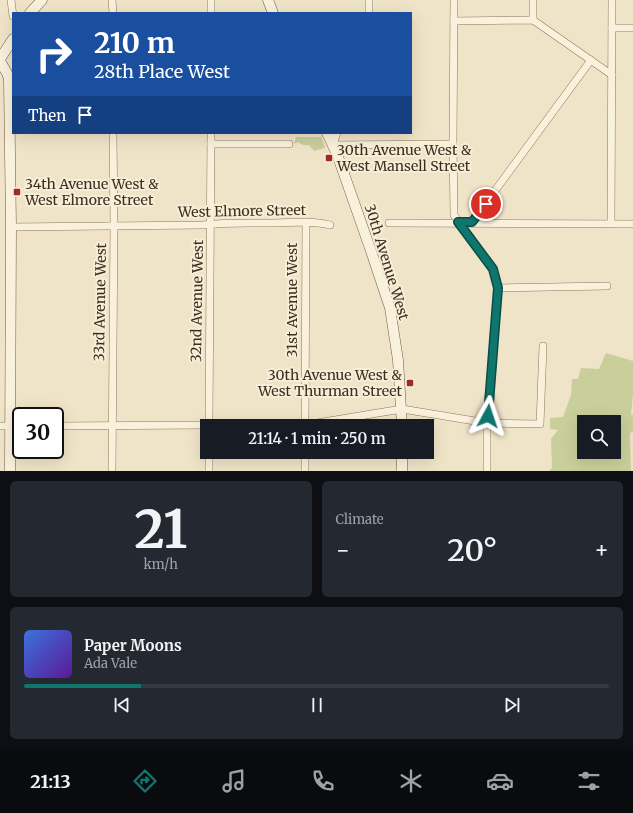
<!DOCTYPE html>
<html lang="en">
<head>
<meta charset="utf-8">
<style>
	:root { --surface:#171b24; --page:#242831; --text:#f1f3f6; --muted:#9ea1a6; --line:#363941; --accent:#0f766e }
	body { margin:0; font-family:Merriweather,serif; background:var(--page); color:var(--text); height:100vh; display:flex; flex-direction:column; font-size:15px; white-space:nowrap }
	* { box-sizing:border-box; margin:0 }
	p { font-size:13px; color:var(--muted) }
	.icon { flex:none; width:22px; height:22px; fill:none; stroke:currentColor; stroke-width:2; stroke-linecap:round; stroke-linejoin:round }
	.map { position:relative; height:471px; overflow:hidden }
	.details { display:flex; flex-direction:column; gap:10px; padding:10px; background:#0d0f14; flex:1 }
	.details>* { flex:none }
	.hud { position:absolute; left:12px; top:12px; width:400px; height:122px; border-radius:0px; box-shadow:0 4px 16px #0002; background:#1a4fa0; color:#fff; overflow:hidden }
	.buttons { position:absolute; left:577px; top:415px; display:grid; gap:8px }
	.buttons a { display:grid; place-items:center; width:44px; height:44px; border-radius:0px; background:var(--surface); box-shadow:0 4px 16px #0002; font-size:20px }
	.speed { position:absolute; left:12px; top:407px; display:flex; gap:8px; font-size:20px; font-weight:700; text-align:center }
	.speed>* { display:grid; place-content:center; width:52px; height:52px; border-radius:50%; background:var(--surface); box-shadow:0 4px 16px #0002; line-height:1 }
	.speed .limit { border:2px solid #111; border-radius:6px; background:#fff; color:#111 }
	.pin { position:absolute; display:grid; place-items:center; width:34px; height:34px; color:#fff; margin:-17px; border:2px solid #fff; border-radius:50%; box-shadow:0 1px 4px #0007 }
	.me { position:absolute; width:44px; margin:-22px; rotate:5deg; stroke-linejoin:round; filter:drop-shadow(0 0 3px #0008) }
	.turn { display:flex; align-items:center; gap:14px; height:84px; padding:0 16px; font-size:18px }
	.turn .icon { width:52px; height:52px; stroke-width:2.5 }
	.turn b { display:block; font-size:28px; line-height:34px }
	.then { display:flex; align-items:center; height:38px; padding:0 16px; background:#0003; gap:8px; font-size:15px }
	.big { font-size:30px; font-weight:600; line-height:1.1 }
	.details .tile { flex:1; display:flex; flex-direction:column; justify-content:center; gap:6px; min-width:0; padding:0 14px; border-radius:6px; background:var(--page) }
	.details .dial { align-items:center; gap:0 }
	.dial b { font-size:52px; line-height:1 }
	.song { display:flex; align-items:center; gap:12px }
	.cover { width:48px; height:48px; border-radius:6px; background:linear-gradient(135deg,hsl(220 70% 55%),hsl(270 70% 35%)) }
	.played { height:4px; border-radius:2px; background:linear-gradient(90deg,var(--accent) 20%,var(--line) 20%) }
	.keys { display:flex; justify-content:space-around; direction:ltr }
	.heat { display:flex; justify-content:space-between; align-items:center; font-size:22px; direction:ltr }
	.details .tiles { flex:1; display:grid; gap:10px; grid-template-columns:1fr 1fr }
	.tile:last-child { grid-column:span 2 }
	.trip { position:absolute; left:200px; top:419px; width:234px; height:40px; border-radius:0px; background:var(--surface); box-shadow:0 4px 16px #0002; font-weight:600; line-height:40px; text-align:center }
	.tabs { display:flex; height:64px; justify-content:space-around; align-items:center; background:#090b0e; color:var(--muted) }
	.tabs .icon { width:28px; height:28px }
	.tabs .selected { color:var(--accent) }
	.tabs b { font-size:18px; color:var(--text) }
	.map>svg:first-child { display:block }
	.green { fill:#c9cf9b; fill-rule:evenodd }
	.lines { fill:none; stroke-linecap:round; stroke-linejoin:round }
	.street-casing { stroke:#8d765c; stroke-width:8 }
	.secondary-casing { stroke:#6f573f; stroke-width:11 }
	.street { stroke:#faf1dc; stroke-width:7 }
	.secondary { stroke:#faf1dc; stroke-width:10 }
	.route-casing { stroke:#0a4d48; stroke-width:10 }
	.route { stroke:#0f766e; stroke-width:7 }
	.poi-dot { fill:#9e2a2b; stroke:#f7eed8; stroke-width:1.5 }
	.labels { text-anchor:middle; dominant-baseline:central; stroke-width:4; stroke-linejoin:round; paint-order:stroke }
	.poi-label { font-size:14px; fill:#3d2e20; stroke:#f7eed8; text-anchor:start }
	.street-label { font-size:14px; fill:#3d2e20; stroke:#f7eed8 }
</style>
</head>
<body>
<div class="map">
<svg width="633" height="471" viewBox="0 0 633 471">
	<rect width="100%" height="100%" fill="#f0e4c8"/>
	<g class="green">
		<polygon points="296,137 321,137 325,148 314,151 309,145 303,145 298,142 294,144"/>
		<path d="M606,353l27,8v33l-2,21h2v17h-2l-1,3 1,36h-82l3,-3 -1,-29 7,-9 -8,-1v-11l13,-1 8,-22 1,-16h6l3,-11 18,1zM584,422h30v30h-30z"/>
	</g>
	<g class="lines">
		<defs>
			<g id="street">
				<polyline points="11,0 13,16"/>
				<polyline points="112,0 113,13"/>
				<polyline points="211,0 211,13"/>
				<polyline points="454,0 453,144 454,215 493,269 498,288 487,423 487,471"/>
				<polyline points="369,13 369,0"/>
				<polyline points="533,20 533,0"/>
				<polyline points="454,21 533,20 612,75"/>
				<polyline points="612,28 633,28"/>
				<polyline points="337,133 333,145 453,144"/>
				<polyline points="211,144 289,144"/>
				<polyline points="472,222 591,60"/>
				<polyline points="389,223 633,224"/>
				<polyline points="611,223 612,0"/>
				<path d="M11,227l192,-2c23,-3 45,-2 68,-2 19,0 40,-3 59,2"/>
				<polyline points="498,288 607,286"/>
				<polyline points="209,421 211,133"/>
				<polyline points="213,425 305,425 402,409 487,423 540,424 543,346"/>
				<polyline points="0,426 21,426"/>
				<polyline points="55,426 205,425"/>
				<polyline points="305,426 306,223"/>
				<polyline points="209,452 209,471"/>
				<polyline points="112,471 114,226 113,133"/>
				<polyline points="305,471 305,452"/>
			</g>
			<g id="secondary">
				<polyline points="268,0 273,13"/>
				<polyline points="30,13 42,0"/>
				<polyline points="0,59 13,39"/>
				<polyline points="0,61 7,73 9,79 11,227 10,471"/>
				<polyline points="327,133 337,154 371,251 390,308 398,360 402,426"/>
				<polyline points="402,452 402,471"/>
			</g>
		</defs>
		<use href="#street" class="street-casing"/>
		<use href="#secondary" class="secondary-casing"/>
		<use href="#street" class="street"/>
		<use href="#secondary" class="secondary"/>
	</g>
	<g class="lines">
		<defs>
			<polyline id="route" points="486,204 472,222 458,222 493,269 498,288 488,416"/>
		</defs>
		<use href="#route" class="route-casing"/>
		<use href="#route" class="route"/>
	</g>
	<g class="poi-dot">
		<rect x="325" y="154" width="8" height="8" rx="2"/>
		<rect x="13" y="188" width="8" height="8" rx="2"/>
		<rect x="406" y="379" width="8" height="8" rx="2"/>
	</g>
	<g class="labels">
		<g class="poi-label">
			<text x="337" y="150">30th Avenue West &amp;<tspan x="337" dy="16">West Mansell Street</tspan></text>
			<text x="25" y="184">34th Avenue West &amp;<tspan x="25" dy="16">West Elmore Street</tspan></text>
			<text x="402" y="375" text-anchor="end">30th Avenue West &amp;<tspan x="402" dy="16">West Thurman Street</tspan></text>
		</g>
		<g class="street-label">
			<text transform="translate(242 211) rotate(-1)">West Elmore Street</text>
			<text transform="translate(387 262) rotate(73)">30th Avenue West</text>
			<text transform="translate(292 300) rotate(-90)">31st Avenue West</text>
			<text transform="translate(197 301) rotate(-89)">32nd Avenue West</text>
			<text transform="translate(100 302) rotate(-89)">33rd Avenue West</text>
		</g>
	</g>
</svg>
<div class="buttons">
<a><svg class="icon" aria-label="search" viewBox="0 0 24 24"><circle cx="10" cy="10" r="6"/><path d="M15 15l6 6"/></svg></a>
</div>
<div class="speed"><div class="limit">30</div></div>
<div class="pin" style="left:486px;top:204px;background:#d93025"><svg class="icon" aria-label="arrive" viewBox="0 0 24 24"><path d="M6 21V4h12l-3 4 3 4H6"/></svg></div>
<svg class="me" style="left:488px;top:416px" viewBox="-20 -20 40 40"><path d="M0-17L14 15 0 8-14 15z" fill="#0f766e" stroke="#fff" stroke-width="4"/></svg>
<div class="trip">21:14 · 1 min · 250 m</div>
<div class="hud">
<div class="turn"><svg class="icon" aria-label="right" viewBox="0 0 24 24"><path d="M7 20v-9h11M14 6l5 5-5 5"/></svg><div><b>210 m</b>28th Place West</div></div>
<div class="then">Then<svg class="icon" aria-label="arrive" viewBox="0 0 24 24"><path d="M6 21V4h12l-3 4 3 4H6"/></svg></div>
</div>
</div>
<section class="details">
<div class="tiles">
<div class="tile dial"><b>21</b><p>km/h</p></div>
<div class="tile"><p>Climate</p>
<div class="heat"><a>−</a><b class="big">20°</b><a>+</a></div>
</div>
<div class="tile">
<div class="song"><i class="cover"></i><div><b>Paper Moons</b><p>Ada Vale</p></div></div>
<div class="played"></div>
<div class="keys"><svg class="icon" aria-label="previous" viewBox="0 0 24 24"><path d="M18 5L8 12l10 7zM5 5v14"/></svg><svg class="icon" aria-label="pause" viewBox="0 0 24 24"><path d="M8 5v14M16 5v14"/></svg><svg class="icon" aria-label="next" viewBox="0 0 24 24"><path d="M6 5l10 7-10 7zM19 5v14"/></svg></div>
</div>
</div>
</section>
<nav class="tabs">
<b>21:13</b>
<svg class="icon selected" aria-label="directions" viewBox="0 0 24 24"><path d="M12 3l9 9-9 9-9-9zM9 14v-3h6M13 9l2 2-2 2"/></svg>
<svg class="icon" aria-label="music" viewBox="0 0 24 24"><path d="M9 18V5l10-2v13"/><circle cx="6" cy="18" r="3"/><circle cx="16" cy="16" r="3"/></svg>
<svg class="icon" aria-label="phone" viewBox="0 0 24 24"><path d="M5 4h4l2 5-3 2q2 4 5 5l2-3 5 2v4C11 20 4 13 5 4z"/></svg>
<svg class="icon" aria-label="climate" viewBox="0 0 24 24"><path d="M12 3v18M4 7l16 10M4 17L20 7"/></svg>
<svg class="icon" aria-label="car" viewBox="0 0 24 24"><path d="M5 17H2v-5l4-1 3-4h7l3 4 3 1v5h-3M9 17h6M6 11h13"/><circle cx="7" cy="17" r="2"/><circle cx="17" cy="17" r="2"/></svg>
<svg class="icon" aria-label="filters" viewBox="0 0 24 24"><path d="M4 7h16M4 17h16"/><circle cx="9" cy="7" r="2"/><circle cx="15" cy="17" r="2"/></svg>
</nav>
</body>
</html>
